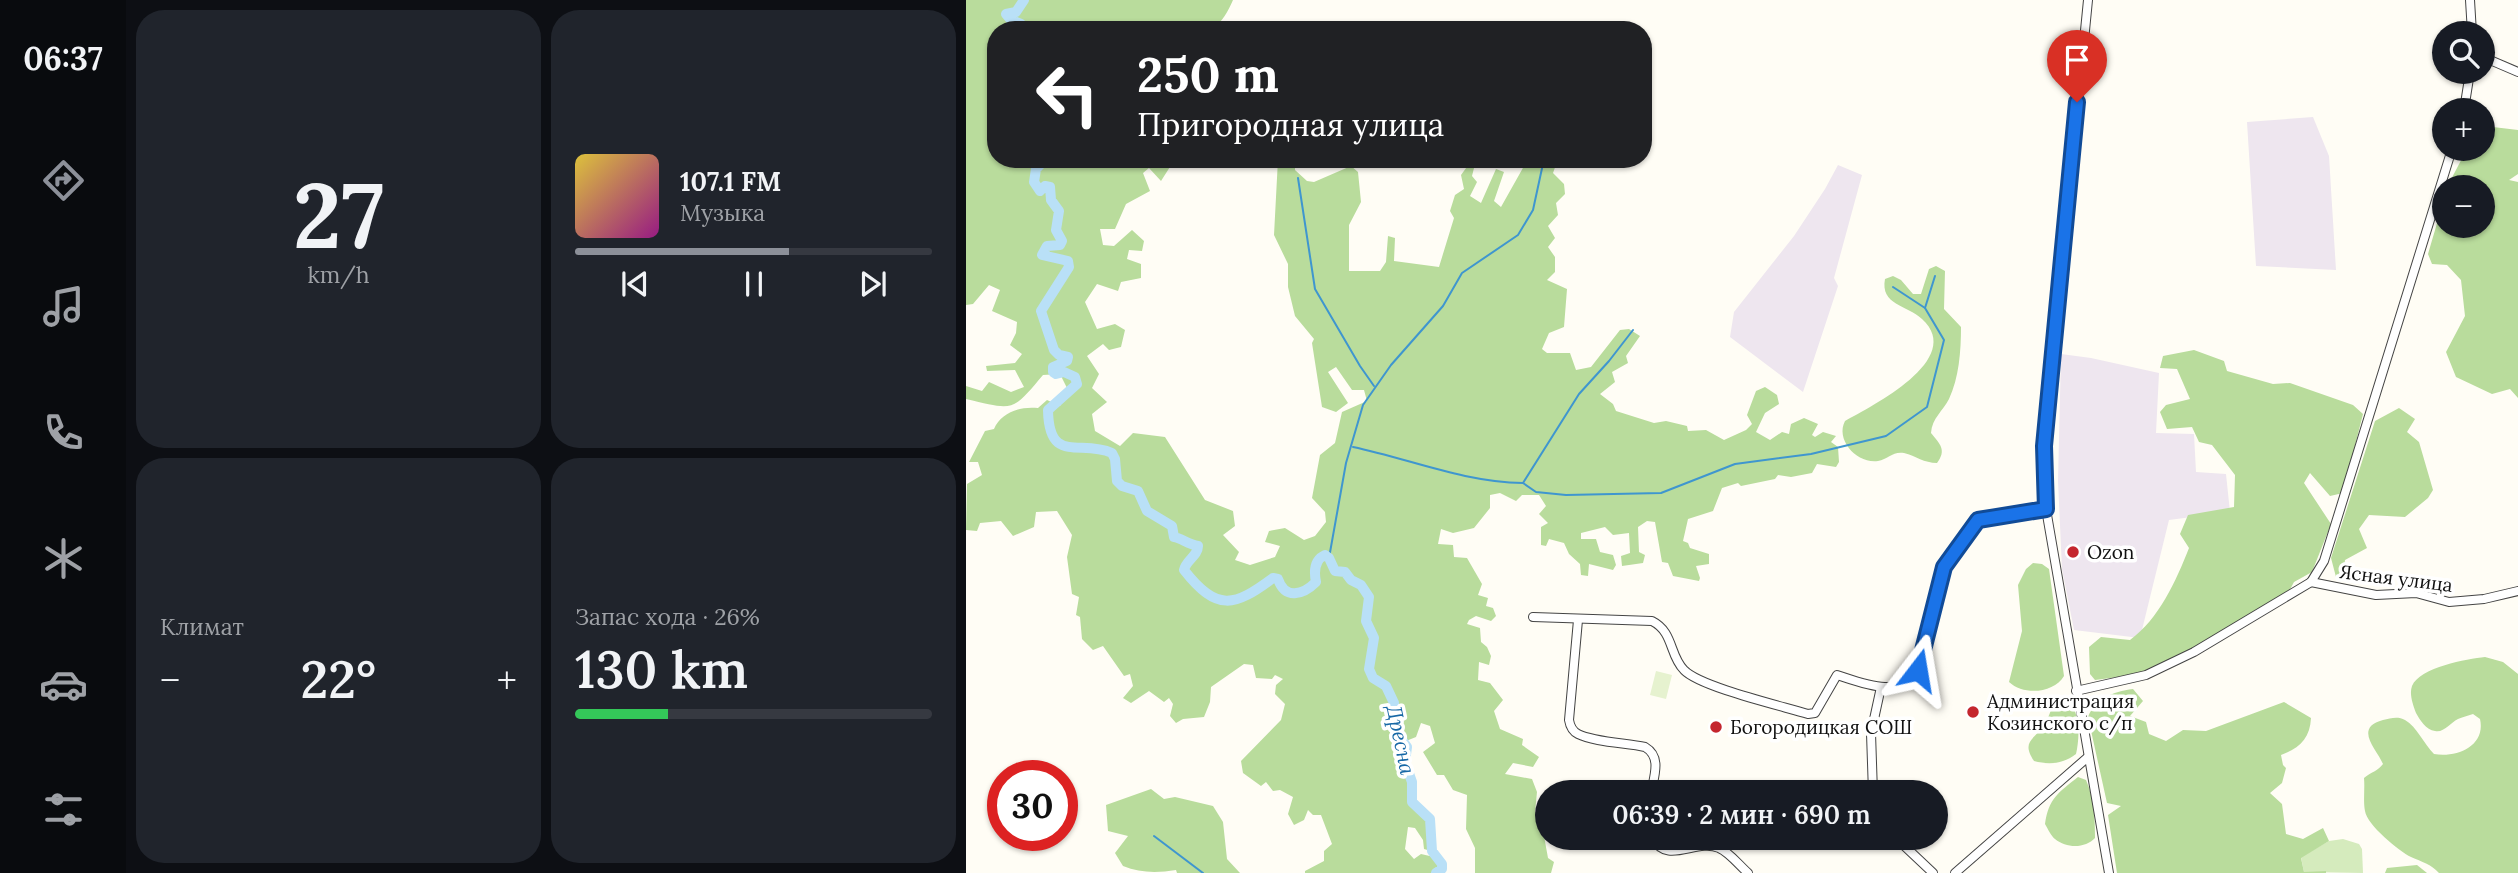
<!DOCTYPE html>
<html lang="ru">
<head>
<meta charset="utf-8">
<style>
	:root { --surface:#171b24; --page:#20242c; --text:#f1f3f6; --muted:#9ea1a6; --line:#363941; --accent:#8c9099 }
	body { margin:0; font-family:Lora,serif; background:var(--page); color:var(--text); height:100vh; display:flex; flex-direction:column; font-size:26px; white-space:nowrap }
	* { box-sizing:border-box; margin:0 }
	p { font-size:23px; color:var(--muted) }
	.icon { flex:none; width:38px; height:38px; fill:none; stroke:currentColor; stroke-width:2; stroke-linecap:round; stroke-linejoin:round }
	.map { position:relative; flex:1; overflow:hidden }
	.details { display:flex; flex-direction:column; gap:10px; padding:10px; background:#0d0f14; width:840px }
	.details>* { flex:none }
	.banner { position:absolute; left:21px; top:21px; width:665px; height:147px; border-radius:28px; box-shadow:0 2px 5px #0004; background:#202124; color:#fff; overflow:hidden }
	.tools { position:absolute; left:1466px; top:21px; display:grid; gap:14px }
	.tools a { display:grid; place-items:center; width:63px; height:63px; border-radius:50%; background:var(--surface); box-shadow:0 2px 5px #0004; font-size:35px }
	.speed { position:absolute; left:21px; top:760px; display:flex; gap:14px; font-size:35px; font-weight:700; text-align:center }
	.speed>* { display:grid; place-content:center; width:91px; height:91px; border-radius:50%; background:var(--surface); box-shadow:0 2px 5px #0004; line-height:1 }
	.speed .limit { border:10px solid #d22; background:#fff; color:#111 }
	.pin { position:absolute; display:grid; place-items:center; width:60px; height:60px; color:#fff; margin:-72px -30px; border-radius:50% 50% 50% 0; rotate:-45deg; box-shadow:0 0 7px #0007 }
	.pin .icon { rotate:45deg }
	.me { position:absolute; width:77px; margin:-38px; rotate:14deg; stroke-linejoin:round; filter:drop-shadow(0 0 5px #0008) }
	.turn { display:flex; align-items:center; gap:24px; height:147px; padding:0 35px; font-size:32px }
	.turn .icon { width:91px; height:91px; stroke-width:2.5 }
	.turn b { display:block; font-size:49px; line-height:60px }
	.big { font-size:52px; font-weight:600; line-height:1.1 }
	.details .tile { flex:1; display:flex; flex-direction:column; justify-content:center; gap:10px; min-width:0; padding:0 24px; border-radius:28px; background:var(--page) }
	.details .dial { align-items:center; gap:0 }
	.dial b { font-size:91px; line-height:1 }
	.song { display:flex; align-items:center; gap:21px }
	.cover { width:84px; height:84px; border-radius:10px; background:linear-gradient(135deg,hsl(50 70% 55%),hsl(310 70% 35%)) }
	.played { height:7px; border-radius:4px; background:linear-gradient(90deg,var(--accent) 60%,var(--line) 60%) }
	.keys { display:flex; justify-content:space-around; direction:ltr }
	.heat { display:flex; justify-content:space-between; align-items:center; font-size:38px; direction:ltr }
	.charge { height:10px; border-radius:5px; background:linear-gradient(90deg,#34c759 26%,var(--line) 0) }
	.details .tiles { flex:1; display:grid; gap:10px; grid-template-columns:repeat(2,1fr) }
	.trip { position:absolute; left:569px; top:780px; width:413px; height:70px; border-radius:35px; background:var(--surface); box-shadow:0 2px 5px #0004; font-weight:600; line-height:70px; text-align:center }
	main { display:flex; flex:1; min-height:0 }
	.tab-bar { display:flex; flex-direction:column; width:126px; justify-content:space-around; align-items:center; background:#090b0e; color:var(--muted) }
	.tab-bar .icon { width:49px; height:49px }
	.tab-bar .current { color:var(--accent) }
	.tab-bar b { font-size:32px; color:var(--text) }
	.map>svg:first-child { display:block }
	.industrial { fill:#eee6ef }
	.green { fill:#d5ebbd }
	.forest { fill:#b9dc9c }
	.pitch { fill:#e6f2cf }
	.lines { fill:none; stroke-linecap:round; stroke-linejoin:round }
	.stream { stroke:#3f96cf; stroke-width:2 }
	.river { stroke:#b9e0f7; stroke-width:10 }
	.minor-casing { stroke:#444; stroke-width:10 }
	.minor { stroke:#fff; stroke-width:8 }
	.route-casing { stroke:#114b97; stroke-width:18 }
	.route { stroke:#1a73e8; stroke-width:12 }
	.poi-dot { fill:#c4262e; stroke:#fff; stroke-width:2.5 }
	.labels { text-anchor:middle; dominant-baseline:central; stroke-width:7; stroke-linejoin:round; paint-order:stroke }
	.poi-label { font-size:19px; fill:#111; stroke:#fff; text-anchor:start }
	.street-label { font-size:19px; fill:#111; stroke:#fff }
	.water-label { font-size:21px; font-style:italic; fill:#1768a6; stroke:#fff }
</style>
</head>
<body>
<main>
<nav class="tab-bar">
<b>06:37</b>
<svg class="icon current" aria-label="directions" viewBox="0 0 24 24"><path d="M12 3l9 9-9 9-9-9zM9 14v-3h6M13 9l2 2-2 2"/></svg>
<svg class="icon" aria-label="music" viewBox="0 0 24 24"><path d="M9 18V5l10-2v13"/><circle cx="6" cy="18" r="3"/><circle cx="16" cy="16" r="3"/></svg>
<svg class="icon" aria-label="phone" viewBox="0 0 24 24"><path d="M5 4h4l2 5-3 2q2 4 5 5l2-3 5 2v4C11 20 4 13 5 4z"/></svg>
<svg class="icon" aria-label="climate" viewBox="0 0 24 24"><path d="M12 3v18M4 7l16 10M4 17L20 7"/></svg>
<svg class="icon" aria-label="car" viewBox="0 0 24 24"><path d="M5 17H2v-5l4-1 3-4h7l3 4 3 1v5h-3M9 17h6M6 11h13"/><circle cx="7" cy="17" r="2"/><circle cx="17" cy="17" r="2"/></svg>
<svg class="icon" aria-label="filters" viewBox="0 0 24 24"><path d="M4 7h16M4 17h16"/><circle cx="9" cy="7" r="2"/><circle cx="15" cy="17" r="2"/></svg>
</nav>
<section class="details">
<div class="tiles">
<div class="tile dial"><b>27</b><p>km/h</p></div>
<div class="tile">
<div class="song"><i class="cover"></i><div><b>107.1 FM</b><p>Музыка</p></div></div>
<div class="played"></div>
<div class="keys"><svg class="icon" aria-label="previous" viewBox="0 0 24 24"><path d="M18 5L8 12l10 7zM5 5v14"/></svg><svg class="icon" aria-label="pause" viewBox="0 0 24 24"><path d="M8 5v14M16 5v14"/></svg><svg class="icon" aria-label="next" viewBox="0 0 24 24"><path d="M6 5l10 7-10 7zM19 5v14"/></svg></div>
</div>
<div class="tile"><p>Климат</p>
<div class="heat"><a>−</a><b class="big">22°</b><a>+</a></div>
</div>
<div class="tile"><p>Запас хода · 26%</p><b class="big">130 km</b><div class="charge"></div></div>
</div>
</section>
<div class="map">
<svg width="1552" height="873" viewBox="0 0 1552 873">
	<rect width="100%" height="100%" fill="#fffdf5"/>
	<g class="industrial">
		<polygon points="1347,117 1363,156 1370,270 1290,266 1281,122"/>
		<polygon points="872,165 896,175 868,278 872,286 837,392 764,337 768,312 828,236 859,189"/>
		<polygon points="1095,354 1125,358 1193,373 1190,433 1228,434 1230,472 1260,474 1264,512 1203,520 1174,638 1108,630 1096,569 1092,481"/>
	</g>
	<polygon class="green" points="1377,839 1393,844 1396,849 1397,873 1338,872 1335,857 1363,841"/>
	<g class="forest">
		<path d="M0,0h267c-13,30 -25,37 -56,25l-8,5h-108l-24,-5 -6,5h-35v129h179l-14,22 -12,-13 -6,5 7,18 -24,13 -11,25h-15l3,16 11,1 18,-16 12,11 -2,10 -13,-1 -2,9 14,5v14l-20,4 -3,9 -21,-7 -12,18 12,27 18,-5 10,6 -4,17 -12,3 -6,-6 -16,12 12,18 -7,14 15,14 -15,12 3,17 25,15 13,-13 32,4 40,63 28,11 2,15 -12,9 16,17 -4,8 15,5 25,-8 5,-11 -15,-4 4,-11 16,-3 19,12 11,-4 11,-14 -1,-10 -13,-14 8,-43 15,-12 7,-31 25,-11 -3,-11h-12l-16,-23 -8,5 20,31 -12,9 -14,-5 -10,-64 2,-4 -19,-23 -7,-29v-23l-14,-29 4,-76h17v11l12,11 7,1 37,-16 7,6 3,30 -12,23v46h31l6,-9 2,-26 7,2 -1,23 45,6 15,-49 -4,-7 5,-16 9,-6 -3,-14 8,-11h6l-3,12 5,6 -7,14 11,7 15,-34 8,3 -10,29 7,6 27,-48h30l-5,14 11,11 1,10 -9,9 2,12 -10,11 7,12 -7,9 7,10v15l-8,8 20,9 -3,38 -15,6 -7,16 5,4h23l6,17 15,-3 29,-37 9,-1 11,7 -14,20 2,7 -16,9 3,10 -15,12 13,10 3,7 38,12 12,-2 21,5 1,5 18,-1 18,10 22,-10 6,-6 -5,-9 9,-24 9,-4 12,8 2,9 -14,9 -9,19 14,8 12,-8 7,2 2,-10 13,-6 14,6 -6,11 3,2 8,-5 13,4 -5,6 7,5 1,15 -3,5 -19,-3 -5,9 -21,4 -13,-2 -3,4 -34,7 -3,-3 -16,5 -9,23 -25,8 -5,22 5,2 2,5 19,6v10l-13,2 4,12 -1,3 -26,-5 -5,-13 -6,-1 -7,-40 -8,-1 -9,6 1,25 6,3 -2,8 -21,3 -1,-10 9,-3 -1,-20 -16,2 -8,-8 -24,6v6h15l4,13 13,3 3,10 -3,5 -24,-6 -1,12 -7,-1 -1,-11 -11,-10 -5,-11 -15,-4 -3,7 -5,-1v-18l7,-4 -9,-9 7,-8 -7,-11h-17l-6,6 -16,-8 -10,2v13l-16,20 -21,5 -12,-4 -3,15 15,1 1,12 13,1 15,26 -4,11 10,3 -2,8 7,2 3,8 -5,5 -15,-5 -7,4 -2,4 13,4 1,14 6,5 4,9 -2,9 -10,-3 -1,18 12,3 13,17 -9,11 6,18 23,10 -1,6 17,12 -6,10 -20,-4 -8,11 27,5 5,13 -2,20 10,3 1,5 -4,5 6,33 6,4 -3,11h-76v-25l-9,-19 1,-34 -14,-5 -9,-15h-7l-14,-23 12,-9 -5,-17 -9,-3 -5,14 -10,4 3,16 -8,19 9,4 -3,16 19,18 4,14 -4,4 8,12 -3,7 -7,-2 -1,-9 -8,-12 -7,-1 -3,22 9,10 7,-5 13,3 7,10 -3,6h-133v-2l19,-10v-10l8,-7 -11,-29h-8l-5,-5 -4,10 -10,5 -6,-11 5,-17 -13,-7 -7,1 -7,-9 -5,4 -18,-13 -2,-12 40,-41 4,-16 -10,-10 1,-9 7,-6 -8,-4 -3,4 -16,-1 -3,-13 -9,-1 -33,23 -1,15 -6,15 -21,2 -7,4 -6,-7 3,-12 -4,-6 -5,4 -15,-11 -18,12 -8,-5 10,-12 -3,-12 -6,2 -21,-30 -10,4 -11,-11 -2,-22 -4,-2 3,-18 -7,-3 -5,-37 5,-22 -15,-24 -21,1 -2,15 -21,9 -12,-15 -21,2 -3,8 -11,-1 1,-46 15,-9 -4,-13h-9l16,-31 9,-2c7,-17 27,-23 44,-21l9,-8 13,6 8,-16 -8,-16 -17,1c-32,38 -29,35 -77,24v-13l16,5 7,-9 22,10 13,-5 -9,-17 -28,1 -1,-5 29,-3 7,-9 -12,-9 6,-12 1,-11 -25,-11 8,-21 -11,-5 -16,19 -7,1z"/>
		<polygon points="1527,127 1552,130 1552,174 1543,180 1552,182 1552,398 1544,389 1526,394 1490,377 1480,352 1499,316 1495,280 1481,265 1466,264 1462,254 1479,196 1479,226 1517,226 1517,187 1481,187 1501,149 1517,149 1517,131"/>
		<path d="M970,266l9,5 -1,38 17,18c0,24 -2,51 -12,72 -6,12 -17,19 -18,34 9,11 16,17 6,30 -13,0 -21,-7 -33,-10 -11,-2 -16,6 -26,8 -21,3 -43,-21 -33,-40 27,-15 121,-62 77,-102 -15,-14 -42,-14 -37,-40l8,-3 8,4 12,14h8l8,-25z"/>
		<path d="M1228,350l30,11 3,10 46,13 17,-1 63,22 10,9 -20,79 -13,3 -20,-23 -6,10 27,41 -19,48 -18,10 -7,13 -95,54 -50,25 -47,6 -5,-6 -1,-27 12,-10 29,3c29,-21 46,-59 59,-92l-9,-14 8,-19 46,-8 1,-32 -23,-30 -13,-3 -7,-15 -25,2 -7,-17 6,-7 24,-6 -13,-30 -17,-1 3,-12z"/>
		<polygon points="1433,408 1449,419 1441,432 1453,442 1467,490 1462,498 1439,517 1403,515 1393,529 1401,548 1379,560 1377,577 1370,577 1365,558 1409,421"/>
		<path d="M1067,563l9,1 7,5 15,107c-10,17 -40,20 -55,6l13,-51 -4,-46 8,-16z"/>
		<path d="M1519,657l18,5 15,12v199h-79c-8,-9 -17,-11 -28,-16 -12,-6 -44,-32 -46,-46 -2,-10 0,-22 -1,-33 7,-6 14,-7 19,-14 -6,-15 -30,-36 0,-44 8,-2 15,-4 22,0 12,7 19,24 29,34 23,4 52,-8 46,-35l-7,-5c-5,2 -11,3 -15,5 -8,4 -14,14 -23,12 -9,-1 -15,-11 -19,-18 -3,-8 -7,-19 -4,-27 8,-19 55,-27 73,-29z"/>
		<path d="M1167,689l10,12 -13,15 16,6 3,12 17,7 17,-11 23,1 78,-29 27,16c-1,20 -11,30 -30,37l2,10 3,3 -4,15 -12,10 12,11 4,30 17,5 20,-11 6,13 -28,17 3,14 22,-1v2h-209l-9,-58 13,-9 -14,-3 -19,-86c8,-19 24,-25 45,-28z"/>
		<path d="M1098,698c17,9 16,39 12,56 -13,10 -27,11 -42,7 -14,-21 2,-22 11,-37 7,-12 5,-21 19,-26z"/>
		<path d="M1112,777l8,3c8,18 9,38 9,58 -9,10 -28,11 -40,1 -4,-3 -7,-10 -10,-15 3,-25 14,-32 33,-47z"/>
		<path d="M185,789l13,10 11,-2 38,9 10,16 4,37 13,14h-63l-1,-3c-19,3 -36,3 -53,-4l-8,-13 13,-17 -20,-5 -2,-26z"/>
		<polygon points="1451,865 1461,873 1419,873 1421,868"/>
	</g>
	<polygon class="pitch" points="690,671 706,675 700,699 684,695"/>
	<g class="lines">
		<g class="stream">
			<polyline points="332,178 349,289 394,366 408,386"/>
			<polyline points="959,308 969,276"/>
			<path d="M387,447c57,12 110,35 170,36l56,-89 30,-33 24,-31"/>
			<polyline points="557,483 570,492 600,495 695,493 769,464 845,454 920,436 961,407 978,340 959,308 927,287"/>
			<polyline points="363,558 380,463 397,405 425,365 477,306 496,273 552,235 567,210 578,159"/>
			<polyline points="188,836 237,873"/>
		</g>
		<g class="river">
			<polyline points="58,30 55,24 45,20 40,14 50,12 58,0"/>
			<path d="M80,159l-10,10 -2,13 6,9 5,-5 5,1 1,13 8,11 -3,19 6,11 -2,4 -13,1 -5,9 26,6 1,6 -28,44 13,39 5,5 9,2 -1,4 -14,6v5l3,2 8,-2 11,5 2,7 -29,26c1,55 32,29 64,43l3,6 2,22 5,5 16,5 9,20 25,15 2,11c7,1 14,7 24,9 0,10 -12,14 -14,24 33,42 50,37 89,8l5,1c7,21 25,16 38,3 -2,-10 -2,-22 9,-27l4,3 6,13 10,1 6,8 10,5 8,12 -3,24 8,17 -5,31 4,9 13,8 8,17v14l4,6 -1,10 10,14 -2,15 7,20v20l18,17 2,32 10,13v5l-6,4"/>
		</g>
		<defs>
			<g id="minor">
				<polyline points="1122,0 1078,446 1080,509 1143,873"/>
				<polyline points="1504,0 1506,33"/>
				<polyline points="1517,57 1552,72"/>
				<polyline points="1498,110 1504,72"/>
				<polyline points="1345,582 1410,595 1450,593 1483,602 1518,599 1552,591"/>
				<path d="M567,617l119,4c22,11 17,34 32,49 16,17 98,36 124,44l7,-1 22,-38c25,8 64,25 81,-5l26,-103 34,-47 68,-11"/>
				<path d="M612,620l-9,100c1,6 3,11 9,14 16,8 48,9 67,13 17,10 9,29 6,46"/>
				<polyline points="1110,691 1180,675 1228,652 1345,582 1358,561 1486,149"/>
				<polyline points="907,793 905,733 915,687"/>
				<path d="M687,838c14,28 43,0 66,10 10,4 20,17 29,25"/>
				<polyline points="930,838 967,873"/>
				<polyline points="989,873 1122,757"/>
			</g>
		</defs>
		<use href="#minor" class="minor-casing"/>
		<use href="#minor" class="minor"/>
	</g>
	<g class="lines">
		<defs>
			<polyline id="route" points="952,670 978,567 1012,520 1080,509 1078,446 1111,102"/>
		</defs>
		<use href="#route" class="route-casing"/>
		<use href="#route" class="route"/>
	</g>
	<g class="poi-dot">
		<circle cx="1107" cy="552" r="7"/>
		<circle cx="1007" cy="712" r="7"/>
		<circle cx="750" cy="727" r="7"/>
	</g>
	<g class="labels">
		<g class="poi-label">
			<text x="1121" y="552">Ozon</text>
			<text x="1021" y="701">Администрация<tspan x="1021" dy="22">Козинского с/п</tspan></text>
			<text x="764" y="727">Богородицкая СОШ</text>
		</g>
		<g class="street-label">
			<text transform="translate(1430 578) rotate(7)">Ясная улица</text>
		</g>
		<g class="water-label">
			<text transform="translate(435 740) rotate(78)">Дресна</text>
		</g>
	</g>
</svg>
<div class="tools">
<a><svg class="icon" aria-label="search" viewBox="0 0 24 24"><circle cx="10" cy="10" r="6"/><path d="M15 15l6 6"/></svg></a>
<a>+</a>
<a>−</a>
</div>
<div class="speed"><div class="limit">30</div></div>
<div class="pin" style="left:1111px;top:102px;background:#d93025"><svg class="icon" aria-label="arrive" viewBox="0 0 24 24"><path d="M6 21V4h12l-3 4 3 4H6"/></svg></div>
<svg class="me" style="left:952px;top:670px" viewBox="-20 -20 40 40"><path d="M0-17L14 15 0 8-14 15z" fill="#1a73e8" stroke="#fff" stroke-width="4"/></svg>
<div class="trip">06:39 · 2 мин · 690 m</div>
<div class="banner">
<div class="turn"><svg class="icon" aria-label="left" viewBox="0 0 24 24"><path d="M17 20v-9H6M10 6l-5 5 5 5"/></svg><div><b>250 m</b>Пригородная улица</div></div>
</div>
</div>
</main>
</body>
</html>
